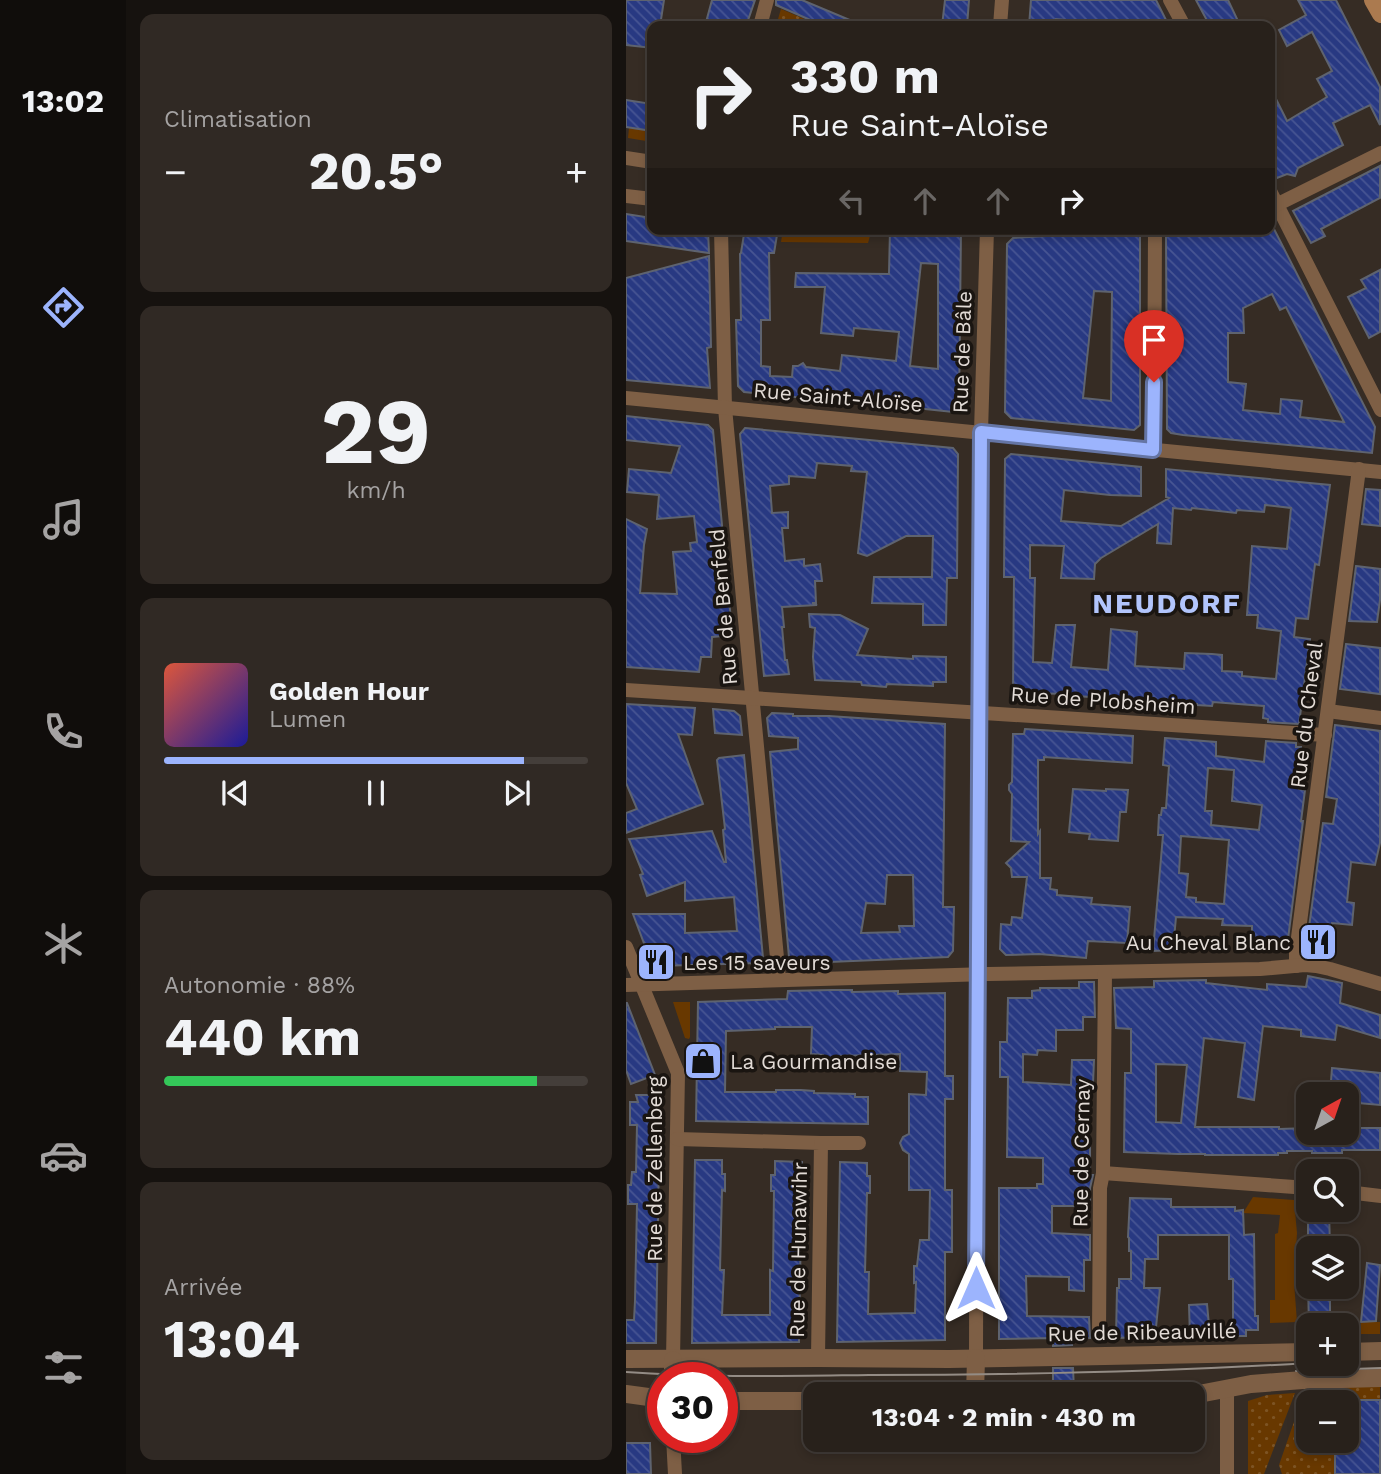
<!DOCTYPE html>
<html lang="fr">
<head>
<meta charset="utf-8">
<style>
	:root { --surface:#28211b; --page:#302924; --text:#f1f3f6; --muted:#a5a3a3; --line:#443e3a; --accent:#9cb4fd }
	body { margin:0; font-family:"Work Sans",sans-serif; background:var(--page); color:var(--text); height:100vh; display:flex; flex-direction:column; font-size:26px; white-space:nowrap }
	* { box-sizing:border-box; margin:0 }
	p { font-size:23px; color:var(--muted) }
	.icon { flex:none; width:38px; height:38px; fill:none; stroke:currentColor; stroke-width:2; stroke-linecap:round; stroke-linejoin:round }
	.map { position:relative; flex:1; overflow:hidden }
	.sheet { display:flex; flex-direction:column; gap:14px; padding:14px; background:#16120f; width:500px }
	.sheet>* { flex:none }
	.top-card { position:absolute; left:21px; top:21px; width:628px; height:214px; border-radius:14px; box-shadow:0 4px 10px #0003,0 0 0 2px var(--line); background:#28211b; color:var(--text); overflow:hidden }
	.needle { width:46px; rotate:40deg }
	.controls { position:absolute; left:670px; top:1082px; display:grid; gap:14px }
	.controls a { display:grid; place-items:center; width:63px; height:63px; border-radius:14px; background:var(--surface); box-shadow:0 4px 10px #0003,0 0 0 2px var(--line); font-size:35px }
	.speed { position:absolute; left:21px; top:1362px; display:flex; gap:14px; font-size:35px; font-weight:700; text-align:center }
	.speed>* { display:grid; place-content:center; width:91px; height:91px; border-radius:50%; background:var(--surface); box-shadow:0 4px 10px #0003,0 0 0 2px var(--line); line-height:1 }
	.speed .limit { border:10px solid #d22; background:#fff; color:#111 }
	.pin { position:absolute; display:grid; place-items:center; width:60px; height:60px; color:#fff; margin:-72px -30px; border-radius:50% 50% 50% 0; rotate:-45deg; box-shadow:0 0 7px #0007 }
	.pin .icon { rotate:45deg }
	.me { position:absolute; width:77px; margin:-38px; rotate:0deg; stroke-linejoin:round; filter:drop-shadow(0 0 5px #0008) }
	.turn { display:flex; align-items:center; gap:24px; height:147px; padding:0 28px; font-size:32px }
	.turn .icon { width:91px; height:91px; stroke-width:2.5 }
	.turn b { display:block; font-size:49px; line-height:60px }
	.lanes { display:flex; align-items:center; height:66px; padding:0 28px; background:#0003; justify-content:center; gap:35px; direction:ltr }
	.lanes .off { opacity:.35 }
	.big { font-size:52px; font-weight:700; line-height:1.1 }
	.sheet .tile { flex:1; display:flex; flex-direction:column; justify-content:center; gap:10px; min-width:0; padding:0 24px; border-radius:14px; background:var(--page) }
	.sheet .dial { align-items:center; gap:0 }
	.dial b { font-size:91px; line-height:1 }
	.song { display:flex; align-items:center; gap:21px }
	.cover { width:84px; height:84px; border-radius:10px; background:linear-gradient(135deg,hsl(10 70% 55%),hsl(240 70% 35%)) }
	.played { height:7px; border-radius:4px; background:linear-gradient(90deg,var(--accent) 85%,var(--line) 85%) }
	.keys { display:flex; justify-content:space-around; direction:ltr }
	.heat { display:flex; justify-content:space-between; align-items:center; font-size:38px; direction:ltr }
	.charge { height:10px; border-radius:5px; background:linear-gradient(90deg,#34c759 88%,var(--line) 0) }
	.trip { position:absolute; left:177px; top:1382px; width:402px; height:70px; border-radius:14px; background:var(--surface); box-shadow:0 4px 10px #0003,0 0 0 2px var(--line); font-weight:700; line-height:70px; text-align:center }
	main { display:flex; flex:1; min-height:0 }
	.dock { display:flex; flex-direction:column; width:126px; justify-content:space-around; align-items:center; background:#100d0b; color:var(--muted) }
	.dock .icon { width:49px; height:49px }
	.dock .on { color:var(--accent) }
	.dock b { font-size:32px; color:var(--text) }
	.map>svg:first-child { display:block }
	.grass { fill:#683800 }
	.park { fill:url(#park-dots) }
	.building { fill:url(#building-back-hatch); stroke:#5e636f; stroke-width:2; fill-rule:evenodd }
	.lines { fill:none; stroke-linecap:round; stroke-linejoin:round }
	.minor { stroke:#7e5f45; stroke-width:14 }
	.tertiary { stroke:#7e5f45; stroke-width:18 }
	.secondary { stroke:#ab7a4f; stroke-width:18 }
	.tram { stroke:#948c85; stroke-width:2 }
	.route-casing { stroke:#6575a4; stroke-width:18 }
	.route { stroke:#9cb4fd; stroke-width:12 }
	.labels { text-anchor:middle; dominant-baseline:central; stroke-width:7; stroke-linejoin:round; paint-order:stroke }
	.street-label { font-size:21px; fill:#e2dbd6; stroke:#1a1511 }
	.poi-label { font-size:21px; fill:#e2dbd6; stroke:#1a1511; text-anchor:start }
	.district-label { font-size:28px; font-weight:bold; letter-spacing:2px; fill:#b2c5fc; stroke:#1a1511 }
</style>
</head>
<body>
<main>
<nav class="dock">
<b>13:02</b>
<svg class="icon on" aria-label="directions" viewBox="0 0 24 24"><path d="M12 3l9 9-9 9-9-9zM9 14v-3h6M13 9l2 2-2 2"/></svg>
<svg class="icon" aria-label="music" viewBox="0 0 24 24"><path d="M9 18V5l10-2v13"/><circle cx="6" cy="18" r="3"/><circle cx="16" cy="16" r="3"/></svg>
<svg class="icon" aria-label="phone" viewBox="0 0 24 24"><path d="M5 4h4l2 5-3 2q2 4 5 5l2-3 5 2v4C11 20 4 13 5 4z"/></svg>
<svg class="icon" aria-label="climate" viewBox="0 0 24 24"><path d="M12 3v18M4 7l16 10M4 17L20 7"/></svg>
<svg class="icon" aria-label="car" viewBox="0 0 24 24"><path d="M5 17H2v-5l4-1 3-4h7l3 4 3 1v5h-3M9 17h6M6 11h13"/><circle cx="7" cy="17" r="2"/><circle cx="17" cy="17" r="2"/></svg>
<svg class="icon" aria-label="filters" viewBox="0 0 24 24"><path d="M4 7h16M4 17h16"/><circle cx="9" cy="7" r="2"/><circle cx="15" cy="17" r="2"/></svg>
</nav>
<section class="sheet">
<div class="tile"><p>Climatisation</p>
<div class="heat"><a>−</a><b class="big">20.5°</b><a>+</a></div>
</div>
<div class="tile dial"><b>29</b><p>km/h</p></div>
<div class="tile">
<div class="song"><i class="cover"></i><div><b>Golden Hour</b><p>Lumen</p></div></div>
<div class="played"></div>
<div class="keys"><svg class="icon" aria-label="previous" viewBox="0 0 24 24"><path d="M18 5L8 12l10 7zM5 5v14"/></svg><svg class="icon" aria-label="pause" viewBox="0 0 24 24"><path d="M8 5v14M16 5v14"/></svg><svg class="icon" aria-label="next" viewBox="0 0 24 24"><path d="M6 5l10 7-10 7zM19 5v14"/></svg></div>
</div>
<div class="tile"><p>Autonomie · 88%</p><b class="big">440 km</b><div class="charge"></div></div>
<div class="tile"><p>Arrivée</p><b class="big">13:04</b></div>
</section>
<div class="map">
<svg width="755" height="1474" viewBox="0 0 755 1474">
	<defs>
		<pattern id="park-dots" width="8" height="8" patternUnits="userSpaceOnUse" patternTransform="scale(1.75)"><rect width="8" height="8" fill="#683800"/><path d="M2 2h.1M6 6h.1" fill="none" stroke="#7d5424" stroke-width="1.8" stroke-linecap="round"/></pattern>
		<pattern id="building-back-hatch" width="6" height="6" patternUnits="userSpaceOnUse" patternTransform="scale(1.75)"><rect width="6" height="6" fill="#283982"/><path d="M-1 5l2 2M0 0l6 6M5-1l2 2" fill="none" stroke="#475593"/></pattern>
	</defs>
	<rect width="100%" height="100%" fill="#362c24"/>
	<g class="grass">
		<polygon points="3,128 26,131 26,142 2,138"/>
		<polygon points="157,229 246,229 242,243 155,242"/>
		<polygon points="47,1002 64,1002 64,1037 63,1039 59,1038"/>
		<polygon points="627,1197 668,1200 671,1233 668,1282 671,1322 644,1323 644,1300 649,1300 649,1234 652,1233 654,1215 617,1213"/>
		<polygon points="735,1322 754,1322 754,1334 733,1334"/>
	</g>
	<g class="park">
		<polygon points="155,9 195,26 150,26"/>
		<polygon points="680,1387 754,1387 754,1400 682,1402 682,1440 709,1440 709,1474 656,1474 653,1465"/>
		<polygon points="669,1393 638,1474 622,1474 622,1401 641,1395"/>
	</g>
	<g class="building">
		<polygon points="0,0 38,0 34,26 26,26 26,48 0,45"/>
		<polygon points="86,0 129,0 120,26 79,26"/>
		<polygon points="150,0 176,0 238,26 198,26 150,5"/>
		<polygon points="319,0 343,0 341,26 316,26"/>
		<polygon points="405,0 530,0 543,26 509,26 430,19 429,26 403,26"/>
		<polygon points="570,0 602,0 612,21 601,26 584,26"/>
		<polygon points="672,0 710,0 754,87 754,125 744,105 707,123 717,145 672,168 669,176 661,174 651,178 644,165 644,87 661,121 701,97 691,79 706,71 686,32 661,46 653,30 680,15"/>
		<polygon points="0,100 26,104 26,131 0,127"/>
		<polygon points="754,166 754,198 695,229 699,236 685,243 667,211"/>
		<polygon points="0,214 26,218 26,229 82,229 83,253 0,241"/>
		<path d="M123,229h29l-4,24h-5l1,67h-9v46l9,1v9l22,1 1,-11h5l5,-3 3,4 34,4 2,-16 54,6 3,-29 -45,-4 -1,8 -32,-3 4,-46h-30l1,-14 93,1 1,-45h71l-2,178 -6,5 -46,-5 1,-5 -61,-6 -1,6 -102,-10 -6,-6 -2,-66h5l-1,-66 1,-1 3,-19 4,1zM295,263l17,1v105l-28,-3z"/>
		<path d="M550,229h98l101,198 -3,26 -189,-18 -12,-2 -4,-4 -1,-194 6,-5zM646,294l8,16 6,-3 58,115 -44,-5 2,-16 -21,-2 -1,15 -37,-4 3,-26 -18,-2v-49h16l-1,-25z"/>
		<path d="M509,231l5,6v188l-6,5 -123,-12 -6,-6 2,-168 6,-6zM468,291l18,1 -1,109 -28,-3z"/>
		<polygon points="83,256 85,347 81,348 84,388 0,380 0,278"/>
		<polygon points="754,270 754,332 743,338 722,297 740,288 735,280"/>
		<polygon points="0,416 82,425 87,430 106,631 96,631 96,636 86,637 85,657 75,657 73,672 0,667 0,519 21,529 18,545 14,593 51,594 47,552 65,551 64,543 71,542 68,516 31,519 33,495 1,492 3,469 45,473 54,446 0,440"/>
		<polygon points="119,428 327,448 332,454 331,578 321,578 320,625 297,625 297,604 246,603 248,577 306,577 307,536 280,536 241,556 232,553 241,472 225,471 226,466 191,463 189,478 163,476 163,484 144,486 146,513 162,512 162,528 156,528 159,561 178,559 178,566 194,564 196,581 189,581 190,603 186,603 191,605 156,607 158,627 156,627 159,660 161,660 163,674 138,676 114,434"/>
		<path d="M385,454l130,13v29l-31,-1 -46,-5 -3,31 60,5 48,-28 -3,-1v-28l164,16 -11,80 -4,-1 -7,55 -12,-1 -2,19 16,2 -11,85 -31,-2v-3l-5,-1 1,-12 -51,-4 -1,4 -15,-1v-1l-121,-8v-2l-63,-1 1,-116h-10l1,-118zM639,505l26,3 -4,41 -35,-3 -5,69h11l-1,13 24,3 -5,48 -34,-3v-4l-20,-1v-16l-10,-1 -27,-1 -1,16 -49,-3 2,-34 -26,-3 -3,41 -37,-3 4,-42h-19l-4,38 -19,-1 2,-84h-5v-33l34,1 -3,32 33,1 1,-15 6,-6 57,-34 -1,19 14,1 2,-36 18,2 1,-2 44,5 1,-3 27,2z"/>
		<polygon points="740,489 754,490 754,526 736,524"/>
		<polygon points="730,566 754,569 754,600 751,622 723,621"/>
		<polygon points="183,614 214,615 242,629 231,655 287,659 287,656 320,657 320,682 307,682 307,686 261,684 260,687 236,685 235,682 189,680 187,657 189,628 184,627"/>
		<polygon points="720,644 754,648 754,694 714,689"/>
		<polygon points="0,704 69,708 66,735 52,734 77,804 0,833 0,813 11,809 0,783"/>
		<polygon points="87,709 108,711 114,716 116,735 89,733"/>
		<path d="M146,713l21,1v2h36l116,8 -2,183h11l-1,44 -5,6 -143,6 -10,-1 -6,-5 -19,-205 28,-3v-11l-29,-2 -2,-18zM261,875h26l1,51h-15l1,6 -39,1 5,-30 19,1z"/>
		<polygon points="709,725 754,731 754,843 749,865 725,862 721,902 728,903 726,925 706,923 703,953 680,950 697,823 707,824 711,799 700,797"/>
		<polygon points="399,729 507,736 506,763 418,757 418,760 412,760 412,834 414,831 414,878 425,878 424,889 431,890 431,895 466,898 465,904 504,907 501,943 462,941 460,958 413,954 380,955 374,949 375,924 385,925 386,917 396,918 401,877 386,877 385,868 380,863 403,842 385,841 386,794 383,790 383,785 386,782 387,734 398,734"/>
		<path d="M539,738l51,4v14l48,6 2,-21 30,2v4h5l-2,42 6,1 -4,31h2l-16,126 -35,-5v-16l-30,-1 1,-6 -47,-2 -3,33 -20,1 10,-116h-5l1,-20h2l1,-7h4l3,-42 -6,-1zM582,768l26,2 -2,31 30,4 -3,25 -48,-5 1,-14h-7zM555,836l48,4 -5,64 -28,-2v-4l-10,-1 2,-23 -9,-1z"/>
		<polygon points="118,755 137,958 132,963 31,966 25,962 7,914 59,914 59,933 111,931 108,897 59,901 59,882 21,896 14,875 17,874 3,839 86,831 98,862 100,862 97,830 99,829 91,760 93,758"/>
		<polygon points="447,789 480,791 480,789 502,790 500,812 494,812 492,841 463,839 464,834 443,832"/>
		<path d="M682,976l34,7 -2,20 40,12v23l-43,-13 -2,15 -34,-4v-6l-38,-4 -9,74 -16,-3 7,-54 -41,-5 -9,89h84v2l29,-1v4h39v-4h33v22h-38v3h-30v-2h-25v2h-9v2h-73v-1h-27l-54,-2 1,-79h6v-44l-15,-1 -2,-40 40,-1v-6l52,-1v3l61,7v-6l39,3zM530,1064l31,1 -6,58 -25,-1z"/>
		<polygon points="453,982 468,982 469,1017 457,1017 457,1030 430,1030 430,1051 412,1050 411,1055 397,1054 397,1082 445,1085 446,1060 468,1060 467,1084 463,1084 462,1107 457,1107 456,1138 464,1138 464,1175 467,1175 464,1188 464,1206 426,1206 426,1233 464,1235 464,1260 458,1260 458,1291 443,1290 443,1277 400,1276 401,1316 463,1317 464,1338 446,1338 446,1345 427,1346 427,1338 373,1339 373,1188 411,1188 411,1184 417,1184 417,1158 381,1157 382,1077 374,1077 374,1042 381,1042 382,998 406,998 406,991 414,990 414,988 453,988"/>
		<polygon points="206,990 226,990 226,992 272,991 272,994 319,993 319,1076 327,1076 327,1099 319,1099 319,1190 326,1190 326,1252 319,1252 319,1340 211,1342 214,1162 241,1163 241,1176 244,1176 244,1193 241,1193 239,1272 243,1272 242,1314 289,1313 290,1282 288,1283 288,1266 291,1266 294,1240 303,1240 304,1190 283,1190 283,1154 277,1150 274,1143 277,1137 283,1134 283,1094 300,1095 301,1072 274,1071 274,1054 215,1056 214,1067 196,1067 197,1055 185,1054 186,1027 149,1027 149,1029 100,1031 99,1092 150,1092 150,1090 175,1090 188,1091 188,1093 229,1094 229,1097 242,1097 242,1124 70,1121 72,1002 161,999 162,991"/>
		<polygon points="0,1003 1,1003 29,1075 5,1084 0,1070"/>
		<polygon points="706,1068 754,1073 754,1105 721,1102 721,1094 704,1094"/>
		<polygon points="10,1095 34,1095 30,1343 0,1343 0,1320 8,1320 9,1301 11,1204 2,1204 2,1185 5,1185 6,1172 10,1172 11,1125 4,1125 4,1102 12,1102"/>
		<polygon points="69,1160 96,1160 96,1174 99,1174 99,1191 96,1190 94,1270 98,1270 96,1315 144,1315 144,1270 147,1271 148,1191 145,1191 145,1175 149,1175 149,1161 176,1162 173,1342 66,1343"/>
		<polygon points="504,1198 545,1199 545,1207 609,1207 609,1211 617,1210 618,1235 628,1234 629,1316 632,1316 632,1330 620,1330 620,1336 607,1336 607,1279 603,1279 603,1235 532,1235 532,1259 519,1259 518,1288 534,1288 529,1337 490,1338 491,1288 493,1288 493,1279 505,1279 505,1251 503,1251 503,1238 502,1237"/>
		<polygon points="682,1209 703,1209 704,1248 682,1248"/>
		<polygon points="741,1263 754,1265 750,1321 735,1322"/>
		<polygon points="682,1286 704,1286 704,1325 683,1325"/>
		<polygon points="581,1304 584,1336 564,1337 563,1305"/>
		<polygon points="427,1368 447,1368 448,1390 427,1390"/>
		<polygon points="721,1400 754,1400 754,1474 709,1474 709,1440 721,1440"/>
		<polygon points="0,1443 24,1443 25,1474 0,1474"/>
	</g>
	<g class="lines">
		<g class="minor">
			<polyline points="544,0 558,26"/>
			<polyline points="134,26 141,0"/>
			<polyline points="374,26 376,0"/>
			<polyline points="0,158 26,162"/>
			<polyline points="644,191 755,410"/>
			<polyline points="0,196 26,199"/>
			<polyline points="644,208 755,153"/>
			<polyline points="95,229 99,408 153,979"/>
			<polyline points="0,398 755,472"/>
			<polyline points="528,450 529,229"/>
			<polyline points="0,690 699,735"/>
			<polyline points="702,711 755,718"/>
			<polyline points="0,947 52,1073 47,1360"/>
			<polyline points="670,966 670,953 733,469"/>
			<polyline points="0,985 362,974 634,969 679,965 690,966 704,969 755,984"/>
			<polyline points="51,1139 195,1143 192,1358"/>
			<polyline points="195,1143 233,1143"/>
			<polyline points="477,1173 682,1188"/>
			<polyline points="721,1192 755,1196"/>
			<polyline points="473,1334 474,1188 477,1173 479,972"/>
			<polyline points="350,1358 351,974 355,432 361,229"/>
			<polyline points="601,1390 601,1474"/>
			<polyline points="47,1437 49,1474"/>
		</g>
		<g class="tertiary">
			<polyline points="721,1352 755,1351"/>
			<polyline points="0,1359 192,1358 323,1359 682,1352"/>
			<polyline points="47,1377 47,1360"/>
			<polyline points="0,1394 37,1399"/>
			<polyline points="349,1395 350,1358"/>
			<polyline points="525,1395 578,1393 625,1384 677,1380 755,1378"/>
			<polyline points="96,1401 189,1401"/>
		</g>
		<polyline class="secondary" points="747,0 755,14"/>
		<g class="tram">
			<polyline points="670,1371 755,1368"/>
			<path d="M0,1372c81,6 162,4 243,3 147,0 293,-3 439,-12"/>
		</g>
	</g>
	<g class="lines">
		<defs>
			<polyline id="route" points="350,1288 355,432 527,450 528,382"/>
		</defs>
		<use href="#route" class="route-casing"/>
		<use href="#route" class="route"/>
	</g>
	<defs>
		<symbol id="restaurant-square" viewBox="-11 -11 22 22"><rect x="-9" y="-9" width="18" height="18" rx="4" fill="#9cb4fd" stroke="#1a1511"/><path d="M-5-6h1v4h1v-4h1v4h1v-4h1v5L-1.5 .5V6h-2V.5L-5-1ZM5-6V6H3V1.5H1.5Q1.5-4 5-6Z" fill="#111"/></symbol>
		<symbol id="shop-square" viewBox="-11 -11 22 22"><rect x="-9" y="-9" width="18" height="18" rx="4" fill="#9cb4fd" stroke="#1a1511"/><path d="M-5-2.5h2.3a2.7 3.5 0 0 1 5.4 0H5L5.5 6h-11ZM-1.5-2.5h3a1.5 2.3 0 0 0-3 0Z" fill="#111"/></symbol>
	</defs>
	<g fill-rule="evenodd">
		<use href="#restaurant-square" x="670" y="920" width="44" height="44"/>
		<use href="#restaurant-square" x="8" y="940" width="44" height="44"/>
		<use href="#shop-square" x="55" y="1039" width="44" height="44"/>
	</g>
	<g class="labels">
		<g class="street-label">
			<text transform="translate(336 352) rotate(-88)">Rue de Bâle</text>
			<text transform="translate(212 397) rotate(5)">Rue Saint-Aloïse</text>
			<text transform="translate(97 607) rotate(-95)">Rue de Benfeld</text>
			<text transform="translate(477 700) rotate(4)">Rue de Plobsheim</text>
			<text transform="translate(680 715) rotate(-83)">Rue du Cheval</text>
			<text transform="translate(455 1153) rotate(-89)">Rue de Cernay</text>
			<text transform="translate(28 1169) rotate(-90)">Rue de Zellenberg</text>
			<text transform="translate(172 1250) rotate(-89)">Rue de Hunawihr</text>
			<text transform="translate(516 1332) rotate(-1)">Rue de Ribeauvillé</text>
		</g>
		<g class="poi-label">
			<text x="665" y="942" text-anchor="end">Au Cheval Blanc</text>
			<text x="57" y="962">Les 15 saveurs</text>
			<text x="104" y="1061">La Gourmandise</text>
		</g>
		<g class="district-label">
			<text x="541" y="603">NEUDORF</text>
		</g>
	</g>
</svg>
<div class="controls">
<a><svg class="needle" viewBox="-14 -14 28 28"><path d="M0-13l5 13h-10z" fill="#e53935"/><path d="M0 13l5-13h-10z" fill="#a5a3a3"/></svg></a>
<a><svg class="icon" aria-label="search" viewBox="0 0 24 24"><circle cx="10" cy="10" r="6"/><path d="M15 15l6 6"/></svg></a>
<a><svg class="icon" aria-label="layers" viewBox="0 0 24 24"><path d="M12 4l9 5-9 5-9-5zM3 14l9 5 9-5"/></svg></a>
<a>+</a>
<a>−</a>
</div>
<div class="speed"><div class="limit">30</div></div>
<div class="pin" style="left:528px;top:382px;background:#d93025"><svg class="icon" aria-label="arrive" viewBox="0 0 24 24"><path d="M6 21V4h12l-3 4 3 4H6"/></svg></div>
<svg class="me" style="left:350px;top:1288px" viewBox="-20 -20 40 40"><path d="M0-17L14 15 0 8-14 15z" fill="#9cb4fd" stroke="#fff" stroke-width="4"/></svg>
<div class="trip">13:04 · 2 min · 430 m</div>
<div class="top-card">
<div class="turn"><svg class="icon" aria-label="right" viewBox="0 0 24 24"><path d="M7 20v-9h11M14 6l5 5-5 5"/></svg><div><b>330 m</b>Rue Saint-Aloïse</div></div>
<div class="lanes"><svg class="icon off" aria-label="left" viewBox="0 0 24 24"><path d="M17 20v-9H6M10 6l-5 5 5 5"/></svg><svg class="icon off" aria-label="ahead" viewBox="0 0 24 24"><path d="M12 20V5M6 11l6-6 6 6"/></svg><svg class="icon off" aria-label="ahead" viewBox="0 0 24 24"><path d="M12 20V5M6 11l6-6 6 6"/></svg><svg class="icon" aria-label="right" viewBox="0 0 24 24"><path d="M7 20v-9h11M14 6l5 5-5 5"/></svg></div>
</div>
</div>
</main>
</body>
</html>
